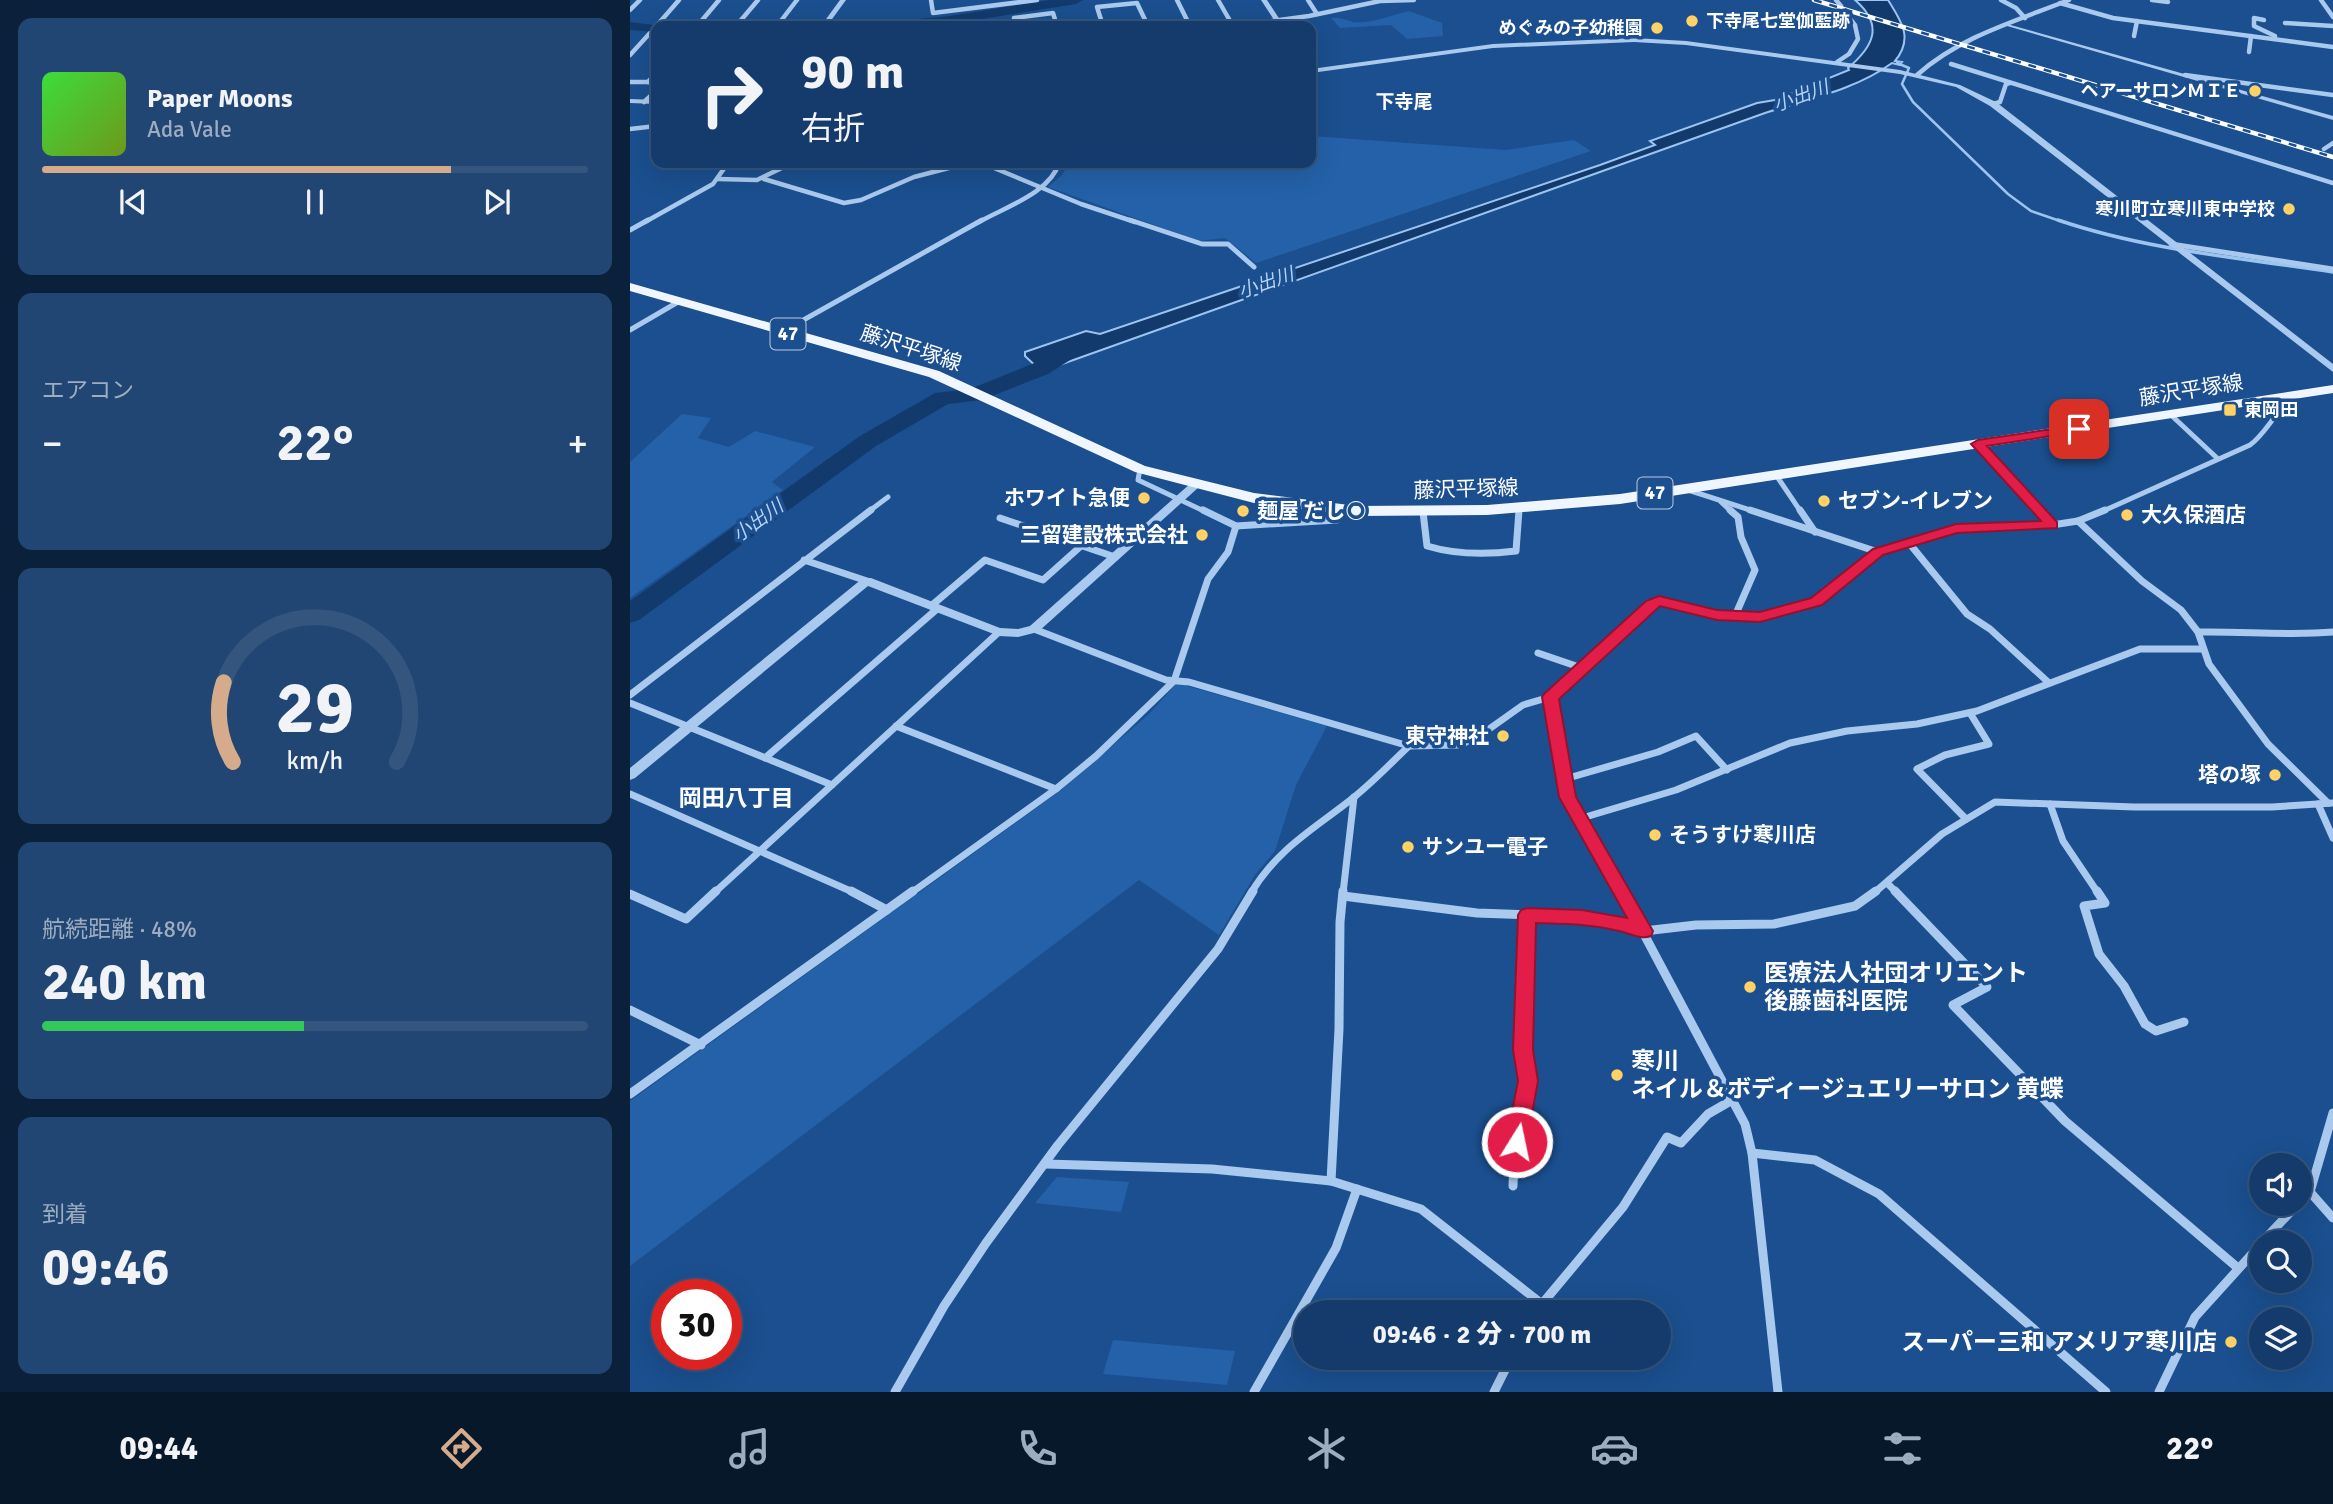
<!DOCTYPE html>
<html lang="ja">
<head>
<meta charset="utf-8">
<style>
	:root { --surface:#143b6b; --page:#214673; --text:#f1f3f6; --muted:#9dadc1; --line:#33557e; --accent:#d6ab8b }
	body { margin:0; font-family:Signika,"Noto Sans JP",sans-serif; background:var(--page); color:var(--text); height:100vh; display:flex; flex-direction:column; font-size:26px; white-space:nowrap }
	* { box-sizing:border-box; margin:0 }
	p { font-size:23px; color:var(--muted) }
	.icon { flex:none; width:38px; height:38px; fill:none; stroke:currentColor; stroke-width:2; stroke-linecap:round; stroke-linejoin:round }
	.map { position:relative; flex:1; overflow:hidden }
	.side { display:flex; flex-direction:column; gap:18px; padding:18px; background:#0b203b; width:630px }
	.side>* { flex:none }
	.guide { position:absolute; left:21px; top:21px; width:665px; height:147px; border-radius:14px; box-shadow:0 7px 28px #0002,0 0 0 2px var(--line); background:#143b6b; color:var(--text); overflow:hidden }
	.controls { position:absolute; left:1619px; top:1153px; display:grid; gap:14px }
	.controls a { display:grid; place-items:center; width:63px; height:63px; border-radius:50%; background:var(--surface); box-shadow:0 7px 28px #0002,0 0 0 2px var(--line); font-size:35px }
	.speed { position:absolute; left:21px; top:1279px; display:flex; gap:14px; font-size:35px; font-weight:700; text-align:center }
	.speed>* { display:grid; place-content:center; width:91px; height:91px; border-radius:50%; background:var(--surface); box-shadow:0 7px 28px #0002,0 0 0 2px var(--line); line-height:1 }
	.speed .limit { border:10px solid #d22; background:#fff; color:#111 }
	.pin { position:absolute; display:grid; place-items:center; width:60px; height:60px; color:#fff; margin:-30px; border-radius:14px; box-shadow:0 4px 10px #0006 }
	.me { position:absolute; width:77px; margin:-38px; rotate:10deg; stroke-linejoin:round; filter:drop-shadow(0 0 5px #0008) }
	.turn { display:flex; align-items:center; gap:24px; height:147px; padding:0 35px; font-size:32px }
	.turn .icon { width:91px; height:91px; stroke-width:2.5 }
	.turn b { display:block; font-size:49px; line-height:60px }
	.big { font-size:52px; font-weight:800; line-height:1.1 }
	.side .card { flex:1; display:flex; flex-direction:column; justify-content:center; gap:10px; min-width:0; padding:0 24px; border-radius:14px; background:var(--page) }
	.side .dial { align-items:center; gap:0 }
	.dial svg { height:182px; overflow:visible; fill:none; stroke:var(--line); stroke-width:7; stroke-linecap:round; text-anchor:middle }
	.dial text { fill:var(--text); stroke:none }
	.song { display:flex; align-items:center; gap:21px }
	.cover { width:84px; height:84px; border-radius:10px; background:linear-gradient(135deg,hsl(120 70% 55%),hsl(80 70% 35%)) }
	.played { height:7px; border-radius:4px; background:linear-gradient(90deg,var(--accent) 75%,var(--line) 75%) }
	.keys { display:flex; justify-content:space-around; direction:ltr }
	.heat { display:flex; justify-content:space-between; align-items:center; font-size:38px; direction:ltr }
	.charge { height:10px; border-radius:5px; background:linear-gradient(90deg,#34c759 48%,var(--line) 0) }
	.trip { position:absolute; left:663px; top:1300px; width:378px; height:70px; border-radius:35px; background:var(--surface); box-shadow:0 7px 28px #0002,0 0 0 2px var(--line); font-weight:800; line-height:70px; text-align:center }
	.dock { display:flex; height:112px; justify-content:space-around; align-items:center; background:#08182b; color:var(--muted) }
	.dock .icon { width:49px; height:49px }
	.dock .active { color:var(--accent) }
	.dock b { font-size:32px; color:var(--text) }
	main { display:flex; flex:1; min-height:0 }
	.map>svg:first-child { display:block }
	.green { fill:#2461a8 }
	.water { fill:#123a6d; stroke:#9cc4f0; stroke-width:2 }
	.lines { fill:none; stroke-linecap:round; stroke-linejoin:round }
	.stream-far1 { stroke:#9cc4f0; stroke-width:2.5 }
	.stream { stroke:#9cc4f0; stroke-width:3.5 }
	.river { fill:#123a6d; fill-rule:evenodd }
	.minor-far3 { stroke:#a9c9ee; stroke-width:4.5 }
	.minor-far2 { stroke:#a9c9ee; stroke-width:5 }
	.minor-far1 { stroke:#a9c9ee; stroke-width:7 }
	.minor { stroke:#a9c9ee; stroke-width:9 }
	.tertiary { fill:#a9c9ee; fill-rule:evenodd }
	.primary { fill:#f0f6ff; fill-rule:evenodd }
	.rail-casing { stroke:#fff; stroke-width:4.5 }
	.rail { stroke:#1b4f8f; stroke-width:2.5; stroke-dasharray:8; stroke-linecap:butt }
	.route { fill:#e11d48; stroke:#92132f; stroke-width:2 }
	.poi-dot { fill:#ffd166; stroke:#1b4f8f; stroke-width:2.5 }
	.labels { text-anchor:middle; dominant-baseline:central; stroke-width:7; stroke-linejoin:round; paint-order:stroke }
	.far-poi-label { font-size:18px; font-weight:bold; fill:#fff; stroke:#1b4f8f; text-anchor:end }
	.far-water-label { font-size:19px; font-style:italic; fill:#b5d3f5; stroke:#1b4f8f }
	.far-neighbourhood-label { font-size:19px; font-weight:bold; fill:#fff; stroke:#1b4f8f }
	.shield { fill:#1b4f8f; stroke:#bbcadd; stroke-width:2 }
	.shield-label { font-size:19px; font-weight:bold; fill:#fff }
	.street-label { font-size:21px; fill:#fff; stroke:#1b4f8f }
	.poi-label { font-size:21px; font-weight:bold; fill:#fff; stroke:#1b4f8f; text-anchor:start }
	.neighbourhood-label { font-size:23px; font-weight:bold; fill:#fff; stroke:#1b4f8f }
	.near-poi-label { font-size:24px; font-weight:bold; fill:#fff; stroke:#1b4f8f; text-anchor:start }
</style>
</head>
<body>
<main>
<section class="side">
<div class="card">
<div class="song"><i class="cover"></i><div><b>Paper Moons</b><p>Ada Vale</p></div></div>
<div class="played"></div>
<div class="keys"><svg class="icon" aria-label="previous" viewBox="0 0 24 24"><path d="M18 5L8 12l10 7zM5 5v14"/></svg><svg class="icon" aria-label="pause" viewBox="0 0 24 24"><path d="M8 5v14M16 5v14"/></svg><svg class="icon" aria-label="next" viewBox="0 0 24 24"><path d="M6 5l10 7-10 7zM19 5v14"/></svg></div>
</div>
<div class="card"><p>エアコン</p>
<div class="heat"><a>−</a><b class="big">22°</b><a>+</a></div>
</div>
<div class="card dial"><svg viewBox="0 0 100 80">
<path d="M14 69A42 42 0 1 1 86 69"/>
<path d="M14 69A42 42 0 0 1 10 34" stroke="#d6ab8b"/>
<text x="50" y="56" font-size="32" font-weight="700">29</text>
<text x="50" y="72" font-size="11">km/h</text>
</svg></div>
<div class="card"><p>航続距離 · 48%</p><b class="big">240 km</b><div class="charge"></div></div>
<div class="card"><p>到着</p><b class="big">09:46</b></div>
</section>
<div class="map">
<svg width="1703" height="1392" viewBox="0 0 1703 1392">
	<rect width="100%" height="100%" fill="#1b4f8f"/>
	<g class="green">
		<path d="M779,11l33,12 1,13 -36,3 -16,-14 -51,3 -9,-10c10,-1 14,2 22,4 19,2 38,-7 56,-11z"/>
		<polygon points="681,136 876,150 944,140 961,151 626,263 595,238 569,241 418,187 431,176 440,163 681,163"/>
		<polygon points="52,414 81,418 68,438 99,447 125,431 185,447 142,482 153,490 0,598 0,462"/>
		<polygon points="547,683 697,726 666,785 645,851 625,875 589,935 509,880 0,1266 0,1101 430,791 519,714"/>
		<polygon points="427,1177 499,1182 491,1212 405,1203"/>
		<polygon points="483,1340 605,1351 597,1385 473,1374"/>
	</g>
	<path class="water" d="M1225,0h33c13,21 26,38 7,61l7,1 -2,3 -8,-2c-37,27 -84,36 -127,50l-714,255 -10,3 -16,-15v-4l61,-21 14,3 500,-169 55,-20 -5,-4 107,-38 18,-3 74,-30 -1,-2c26,-22 36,-43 7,-68z"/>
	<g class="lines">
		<polyline class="stream-far1" points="1267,63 1279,68 1272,84 1283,102 1378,194 1401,211 1433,222"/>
		<path class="stream" d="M1428,220c88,30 183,38 275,52"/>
		<g class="river">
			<polygon points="419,0 453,0 446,4 320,24 248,26 255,22 320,16"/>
			<polygon points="0,22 32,26 26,26 26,32 0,30"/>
			<polygon points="441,345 448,347 452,351 448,355 418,374 352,400 318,404 246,446 9,620 0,623 0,601 230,436 305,393 340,389 402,364"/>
		</g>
		<g class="minor-far3">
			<polyline points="301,0 303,13 407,0"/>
			<polyline points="547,0 560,26"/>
			<polyline points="588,0 603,26"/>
			<polyline points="678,0 687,14"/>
			<polyline points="1206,0 1211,6"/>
			<polyline points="1371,0 1386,8 1395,18"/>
			<polyline points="1522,0 1538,2"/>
			<polyline points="1691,0 1703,17"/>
			<polyline points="1430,3 1483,18 1703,47"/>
			<polyline points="0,10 10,0"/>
			<polyline points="1634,20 1624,18 1624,26 1645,36 1645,39"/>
			<polyline points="29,23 68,25 89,0"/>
			<polyline points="29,23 49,0"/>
			<polyline points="1655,23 1703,26"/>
			<polyline points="106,26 128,0"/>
			<polyline points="147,26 167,0"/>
			<polyline points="318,26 342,23 343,26"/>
			<polyline points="386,26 384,18 423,13 427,26"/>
			<polyline points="473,26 467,7 507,3 518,26"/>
			<polyline points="605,26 679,16 750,1 784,0"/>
			<polyline points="1504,36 1507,21"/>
			<polyline points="1619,52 1621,36"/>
			<polyline points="0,55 20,33 26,34"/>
			<polyline points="1207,62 1219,54 1228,39 1225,25 1215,12"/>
			<polyline points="1321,64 1703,183"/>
			<path d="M1287,75c42,-38 99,-54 152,-75"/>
			<polyline points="1555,75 1703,95"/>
			<polyline points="0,82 26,82"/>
			<polyline points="18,82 26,73"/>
			<polyline points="14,102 26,91"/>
			<polyline points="1363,104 1370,102 1376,84 1380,83"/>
			<polyline points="0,129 26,126"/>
			<polyline points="1694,149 1703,143"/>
			<polyline points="352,163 451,204 505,222"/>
			<polyline points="88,179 127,180 162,163"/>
			<polyline points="134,179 214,203 231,200 284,177 338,163"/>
			<polyline points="15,222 83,184 98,163"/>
			<path d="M349,222c26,-15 71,-29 80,-59"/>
		</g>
		<g class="minor-far2">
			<polyline points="500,220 572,244 598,244 624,267"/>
			<polyline points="0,230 18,220"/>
			<polyline points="1541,244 1703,269"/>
			<polyline points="0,330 48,302"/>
			<polyline points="152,332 352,220"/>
			<polyline points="1541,415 1587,458"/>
			<polyline points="1348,444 1410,512"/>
			<polyline points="510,469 508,480 576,512"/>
			<polyline points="1146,475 1171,512"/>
			<polyline points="1058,490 1126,512"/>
			<polyline points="1091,502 1102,512"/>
			<polyline points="238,512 258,497"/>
			<polyline points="714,512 716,510"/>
			<polyline points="889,512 889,508"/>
			<path d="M1471,512l149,-67c10,-7 33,-37 36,-49"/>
		</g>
		<g class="minor-far1">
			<polyline points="573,510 606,526 707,520 716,510"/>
			<polyline points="1100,510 1108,517 1111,537 1125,570 1105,616"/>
			<polyline points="1120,510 1248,552"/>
			<polyline points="1170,510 1185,532"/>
			<polyline points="1409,510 1422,525"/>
			<path d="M793,512l4,34c30,9 58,9 89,5l3,-41"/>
			<polyline points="370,518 485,557"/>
			<polyline points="1448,521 1512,581 1551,610 1568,632 1579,664 1638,744 1698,803"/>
			<polyline points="1279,543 1337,614 1360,629 1418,682"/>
			<polyline points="174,560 237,581"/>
			<polyline points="301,606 355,560 413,580 451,546"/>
			<polyline points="404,629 536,680 559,682 779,746 828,745 845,739 893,705 920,697 1021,604 1029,601 1087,615 1130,617 1187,601 1248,552 1327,529 1422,525 1448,521 1475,510"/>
			<path d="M1568,632c45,-1 90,4 135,0"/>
			<polyline points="908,653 952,668"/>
			<polyline points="0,695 241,510"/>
			<polyline points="920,697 938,797 992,893"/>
			<polyline points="0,703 202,785"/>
			<polyline points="266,726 426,789 466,756 544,681 578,579 598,552 606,526"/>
			<polyline points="135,758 307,609"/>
			<polyline points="935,779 1028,752 1066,736 1097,770"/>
			<polyline points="0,794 225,893"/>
			<polyline points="1420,804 1433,841 1468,893"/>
			<polyline points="1688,804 1703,838"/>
			<polyline points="952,818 1046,790 1160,743 1217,731 1287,724 1347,711 1510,649 1572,649"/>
			<polyline points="1336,819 1287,769 1315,755 1359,744 1340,713"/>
			<polyline points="1257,883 1267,893"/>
			<polyline points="84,893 369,632"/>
			<polyline points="281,893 426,789"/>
			<path d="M621,893c27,-45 63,-64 102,-95 20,-16 38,-35 56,-52"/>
			<polyline points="713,893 724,797"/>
			<polyline points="1244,893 1312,834 1365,802 1504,807 1642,807 1703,803"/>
		</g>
		<g class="minor">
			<polyline points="221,891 257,910"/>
			<polyline points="991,891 1115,1124 1122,1153 1148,1392"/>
			<polyline points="1265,891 1357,987 1323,1005 1435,1121 1608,1268"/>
			<polyline points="1467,891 1475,903 1454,906 1469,954 1494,986 1515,1024 1526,1031 1554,1022"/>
			<polyline points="0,894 56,919 86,891"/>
			<polyline points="713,896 847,913 952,917 989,923 1014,931 1066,925 1144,924 1225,906 1246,891"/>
			<polyline points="0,1010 71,1045"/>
			<polyline points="0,1094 283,891"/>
			<polyline points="1122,1153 1185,1160 1249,1194 1476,1392"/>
			<polyline points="416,1164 582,1169 701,1181 791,1209 912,1304 908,1312"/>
			<polyline points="701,1181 709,1029 710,922 713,891"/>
			<polyline points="883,1186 884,1160 898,1081 893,1050 897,915"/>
			<polyline points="1680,1192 1703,1218"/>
			<polyline points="1670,1203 1680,1192 1703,1113"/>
			<polyline points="1632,1242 1668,1204"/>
			<polyline points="912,1304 993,1207 1037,1137 1051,1143 1078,1114 1104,1099"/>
			<polyline points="265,1392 314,1306 356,1243 428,1145 588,949 623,891"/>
			<polyline points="624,1392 706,1248 727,1189"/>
			<polyline points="864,1392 881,1358"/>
			<polyline points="1529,1392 1565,1317 1631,1244"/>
		</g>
		<g class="tertiary">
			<polygon points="210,0 216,0 197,26 191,26"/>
			<polygon points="631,0 637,0 654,26 648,26"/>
			<polygon points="1377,24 1703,116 1703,120 1377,26"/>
			<polygon points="1004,38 1056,41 1270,70 1330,85 1366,102 1703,364 1703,372 1360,106 1326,87 1270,74 1056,45 1004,42 863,48 681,73 681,69 863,44"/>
			<polygon points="0,99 26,100 26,104 0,103"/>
			<polygon points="565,482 569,483 569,487 408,632 388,637 369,636 238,586 5,778 0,780 0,768 233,578 241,578 370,628 388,629 400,626 561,483"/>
		</g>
		<polygon class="primary" points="0,283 309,371 515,466 624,493 727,506 857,505 990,494 1703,385 1703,393 990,504 857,515 727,516 624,503 505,472 299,377 0,291"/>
		<defs>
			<polyline id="rail" points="1184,0 1703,157"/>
		</defs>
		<use href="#rail" class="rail-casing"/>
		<use href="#rail" class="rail"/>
	</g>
	<path class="route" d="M1449,425l4,1v5l-96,15 70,76v6l-100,5 -74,22 -61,50 -62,17 -43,-2 -57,-14 -101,93 17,98 77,134 -2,5c-11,4 -21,-3 -32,-5 -27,-7 -55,-7 -83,-8l-3,127 5,31 -11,61 -3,7 -7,3 -8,-3 -3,-7 12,-61 -5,-31 5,-135 3,-5 6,-2 55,2 45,8 -68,-121 -17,-100 3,-4 101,-92 13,-5 58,14 43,2 51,-14 62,-49 83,-25 85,-3 -70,-77 7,-4z"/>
	<g class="poi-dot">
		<circle cx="1062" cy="21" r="7"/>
		<circle cx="1027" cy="28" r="7"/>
		<circle cx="1625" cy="91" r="7"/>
		<circle cx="1659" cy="209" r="7"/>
		<rect x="1593" y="403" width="14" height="14" rx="3.5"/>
		<circle cx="514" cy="498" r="7"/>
		<circle cx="1194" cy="501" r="7"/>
		<circle cx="613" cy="511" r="7"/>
		<circle cx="1497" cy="515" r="7"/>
		<circle cx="572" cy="535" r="7"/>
		<circle cx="873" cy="736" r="7"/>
		<circle cx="1645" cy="775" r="7"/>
		<circle cx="1025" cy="835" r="7"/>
		<circle cx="778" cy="847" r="7"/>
		<circle cx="1120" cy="987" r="7"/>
		<circle cx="987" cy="1075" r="7"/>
		<circle cx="1601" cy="1342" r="7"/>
	</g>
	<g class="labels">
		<g class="far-poi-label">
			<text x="1076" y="21" text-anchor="start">下寺尾七堂伽藍跡</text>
			<text x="1013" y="28">めぐみの子幼稚園</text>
			<text x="1611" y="91">ヘアーサロンＭＩＥ</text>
			<text x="1645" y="209">寒川町立寒川東中学校</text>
			<text x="1614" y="410" text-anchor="start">東岡田</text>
		</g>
		<g class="far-water-label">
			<text transform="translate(1171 96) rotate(-20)">小出川</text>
			<text transform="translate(636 283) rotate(-19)">小出川</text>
			<text transform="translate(128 521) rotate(-36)">小出川</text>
		</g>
		<g class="far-neighbourhood-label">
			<text x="774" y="102">下寺尾</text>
		</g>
		<g class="shield">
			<rect x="140.5" y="318.5" width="35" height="31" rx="5"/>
			<rect x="1007.5" y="477.5" width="35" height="31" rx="5"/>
		</g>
		<g class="shield-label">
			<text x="158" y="334">47</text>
			<text x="1025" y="493">47</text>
		</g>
		<g class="street-label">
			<text transform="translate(281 348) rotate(18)">藤沢平塚線</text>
			<text transform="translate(1561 390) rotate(-9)">藤沢平塚線</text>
			<text transform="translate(836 489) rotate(-2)">藤沢平塚線</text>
		</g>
		<g class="poi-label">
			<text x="500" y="498" text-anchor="end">ホワイト急便</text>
			<text x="1208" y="501">セブン-イレブン</text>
			<text x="627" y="511">麺屋 だし○</text>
			<text x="1511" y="515">大久保酒店</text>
			<text x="558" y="535" text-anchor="end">三留建設株式会社</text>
			<text x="859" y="736" text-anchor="end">東守神社</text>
			<text x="1631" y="775" text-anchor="end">塔の塚</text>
			<text x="1039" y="835">そうすけ寒川店</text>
			<text x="792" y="847">サンユー電子</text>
		</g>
		<g class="neighbourhood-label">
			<text x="106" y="798">岡田八丁目</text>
		</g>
		<g class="near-poi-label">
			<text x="1134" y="973">医療法人社団オリエント<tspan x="1134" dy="28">後藤歯科医院</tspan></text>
			<text x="1001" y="1061">寒川<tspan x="1001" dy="28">ネイル＆ボディージュエリーサロン 黄蝶</tspan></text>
			<text x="1587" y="1342" text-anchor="end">スーパー三和 アメリア寒川店</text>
		</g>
	</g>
</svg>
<div class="controls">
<a><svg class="icon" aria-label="sound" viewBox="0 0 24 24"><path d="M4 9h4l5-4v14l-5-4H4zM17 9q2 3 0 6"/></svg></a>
<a><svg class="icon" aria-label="search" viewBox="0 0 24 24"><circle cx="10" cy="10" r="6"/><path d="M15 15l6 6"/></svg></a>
<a><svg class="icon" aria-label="layers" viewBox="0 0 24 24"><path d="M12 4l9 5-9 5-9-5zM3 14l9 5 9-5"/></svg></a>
</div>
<div class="speed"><div class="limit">30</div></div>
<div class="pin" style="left:1449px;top:429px;background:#d93025"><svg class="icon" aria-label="arrive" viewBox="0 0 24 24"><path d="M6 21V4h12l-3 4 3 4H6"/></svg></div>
<svg class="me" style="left:887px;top:1142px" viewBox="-20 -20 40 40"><circle r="17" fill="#e11d48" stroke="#fff" stroke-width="3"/><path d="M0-11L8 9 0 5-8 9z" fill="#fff"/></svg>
<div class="trip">09:46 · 2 分 · 700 m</div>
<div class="guide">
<div class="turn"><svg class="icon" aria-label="right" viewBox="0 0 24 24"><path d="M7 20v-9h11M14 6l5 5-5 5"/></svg><div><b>90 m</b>右折</div></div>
</div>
</div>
</main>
<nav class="dock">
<b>09:44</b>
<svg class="icon active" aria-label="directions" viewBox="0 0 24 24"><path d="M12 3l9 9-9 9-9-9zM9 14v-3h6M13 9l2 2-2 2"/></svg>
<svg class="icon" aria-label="music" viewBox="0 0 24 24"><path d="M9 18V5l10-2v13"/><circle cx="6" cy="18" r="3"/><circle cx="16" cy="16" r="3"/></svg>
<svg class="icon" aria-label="phone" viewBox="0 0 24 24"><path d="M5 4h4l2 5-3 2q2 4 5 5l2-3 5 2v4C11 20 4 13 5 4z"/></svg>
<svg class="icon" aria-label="climate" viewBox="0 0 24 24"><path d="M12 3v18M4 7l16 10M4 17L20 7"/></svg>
<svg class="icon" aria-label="car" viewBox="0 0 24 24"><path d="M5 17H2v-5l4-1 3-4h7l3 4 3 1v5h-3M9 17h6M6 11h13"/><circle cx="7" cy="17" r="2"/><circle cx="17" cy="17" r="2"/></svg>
<svg class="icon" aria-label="filters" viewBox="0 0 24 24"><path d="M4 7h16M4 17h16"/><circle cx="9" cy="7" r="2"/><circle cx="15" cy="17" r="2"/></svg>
<b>22°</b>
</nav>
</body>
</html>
